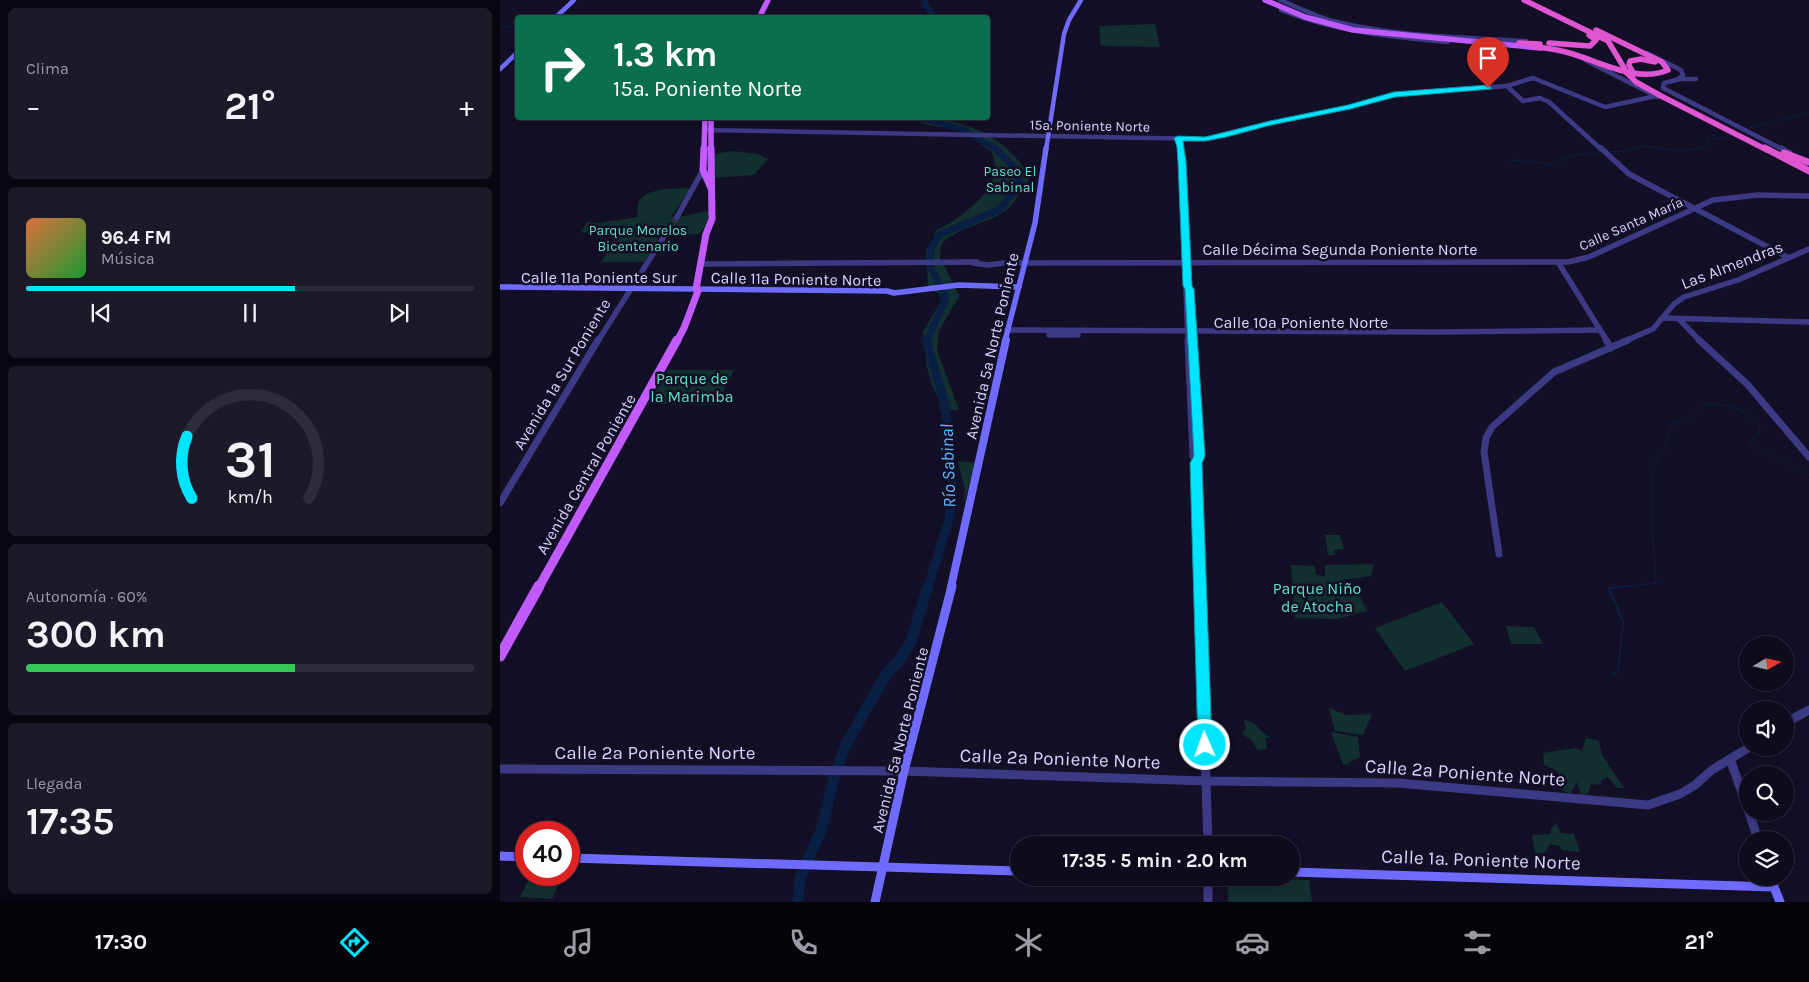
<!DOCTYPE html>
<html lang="es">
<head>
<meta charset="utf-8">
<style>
	:root { --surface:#0e0b1c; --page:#1c1929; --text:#f1f3f6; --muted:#9b9ba3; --line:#2e2b3b; --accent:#00e5ff }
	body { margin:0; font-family:Karla,sans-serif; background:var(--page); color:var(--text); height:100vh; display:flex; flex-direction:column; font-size:19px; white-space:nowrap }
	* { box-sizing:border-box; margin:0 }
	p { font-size:16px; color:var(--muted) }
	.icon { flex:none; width:28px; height:28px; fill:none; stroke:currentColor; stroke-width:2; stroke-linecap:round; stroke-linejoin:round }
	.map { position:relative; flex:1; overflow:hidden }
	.sheet { display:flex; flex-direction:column; gap:8px; padding:8px; background:#08060f; width:500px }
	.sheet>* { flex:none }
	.hud { position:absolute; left:15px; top:15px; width:475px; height:105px; border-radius:5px; box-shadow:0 2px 8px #0003,0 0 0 1px var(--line); background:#0b6e4f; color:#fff; overflow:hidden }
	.needle { width:32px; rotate:81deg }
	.fabs { position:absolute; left:1239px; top:636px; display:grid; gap:10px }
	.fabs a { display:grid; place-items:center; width:55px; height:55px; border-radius:50%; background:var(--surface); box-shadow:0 2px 8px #0003,0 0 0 1px var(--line); font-size:25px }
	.speed { position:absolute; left:15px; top:821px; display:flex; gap:10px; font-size:25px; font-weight:700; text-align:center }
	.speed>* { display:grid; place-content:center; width:65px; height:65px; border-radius:50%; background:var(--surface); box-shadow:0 2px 8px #0003,0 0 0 1px var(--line); line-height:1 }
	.speed .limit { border:8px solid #d22; background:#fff; color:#111 }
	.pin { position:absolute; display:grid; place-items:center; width:42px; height:42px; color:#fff; margin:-51px -21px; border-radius:50% 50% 50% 0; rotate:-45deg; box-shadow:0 0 5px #0007 }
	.pin .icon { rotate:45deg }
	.me { position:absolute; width:55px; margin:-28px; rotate:358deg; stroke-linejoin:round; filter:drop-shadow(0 0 4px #0008) }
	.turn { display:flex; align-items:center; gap:18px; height:105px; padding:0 15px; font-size:22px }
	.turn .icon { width:65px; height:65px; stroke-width:2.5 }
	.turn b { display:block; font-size:35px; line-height:42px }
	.big { font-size:38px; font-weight:700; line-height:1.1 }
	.sheet .tile { flex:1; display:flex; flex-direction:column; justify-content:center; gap:8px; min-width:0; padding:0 18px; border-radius:8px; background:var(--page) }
	.sheet .dial { align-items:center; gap:0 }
	.dial svg { height:130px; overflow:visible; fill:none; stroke:var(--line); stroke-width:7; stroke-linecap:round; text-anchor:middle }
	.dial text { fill:var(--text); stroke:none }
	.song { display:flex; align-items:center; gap:15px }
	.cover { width:60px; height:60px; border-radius:8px; background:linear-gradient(135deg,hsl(20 70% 55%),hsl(130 70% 35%)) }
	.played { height:5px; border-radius:2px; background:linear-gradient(90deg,var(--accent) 60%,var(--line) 60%) }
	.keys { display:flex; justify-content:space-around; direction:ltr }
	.heat { display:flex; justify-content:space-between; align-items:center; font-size:28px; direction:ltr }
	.charge { height:8px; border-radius:4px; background:linear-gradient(90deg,#34c759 60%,var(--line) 0) }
	.trip { position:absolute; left:510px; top:836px; width:290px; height:50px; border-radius:25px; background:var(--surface); box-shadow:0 2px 8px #0003,0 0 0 1px var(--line); font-weight:700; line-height:50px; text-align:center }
	.dock { display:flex; height:80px; justify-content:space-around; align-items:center; background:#06040b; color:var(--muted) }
	.dock .icon { width:35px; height:35px }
	.dock .active { color:var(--accent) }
	.dock b { font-size:22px; color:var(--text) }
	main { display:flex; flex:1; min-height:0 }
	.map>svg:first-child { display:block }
	.green { fill:#12302f }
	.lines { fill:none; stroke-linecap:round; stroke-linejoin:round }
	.stream-far1 { stroke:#0a1f44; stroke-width:1 }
	.stream { stroke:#0a1f44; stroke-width:2 }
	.river-far3 { stroke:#0a1f44; stroke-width:5.5 }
	.river-far2 { stroke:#0a1f44; stroke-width:7 }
	.river-far1 { stroke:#0a1f44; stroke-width:9 }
	.river { stroke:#0a1f44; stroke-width:11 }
	.tertiary-tunnel { stroke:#312d47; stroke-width:5.5; stroke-dasharray:5.5 2.5; stroke-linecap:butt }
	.tertiary-far3 { stroke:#3d3a85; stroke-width:4.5 }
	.tertiary-far2 { stroke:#3d3a85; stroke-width:5.5 }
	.tertiary-far1 { stroke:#3d3a85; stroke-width:7 }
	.tertiary { stroke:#3d3a85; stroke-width:9 }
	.secondary-far3 { stroke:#6f6bff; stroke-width:4.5 }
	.secondary-far2 { stroke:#6f6bff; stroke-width:5.5 }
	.secondary-far1 { stroke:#6f6bff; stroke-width:8 }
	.secondary { stroke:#6f6bff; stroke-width:9 }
	.primary-far3 { stroke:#c25bff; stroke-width:5.5 }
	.primary-far2 { stroke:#c25bff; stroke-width:7 }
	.primary-far1 { stroke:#c25bff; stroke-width:9 }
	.primary { stroke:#c25bff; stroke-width:11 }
	.trunk-far1 { stroke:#e055d1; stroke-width:5.5 }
	.trunk { stroke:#e055d1; stroke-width:7 }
	.trunk-bridge { stroke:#e055d1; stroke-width:5.5 }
	.route { fill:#00e5ff; stroke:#0095a6 }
	.labels { text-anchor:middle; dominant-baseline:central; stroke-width:5; stroke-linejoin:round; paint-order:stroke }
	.far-street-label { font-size:14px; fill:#d9d4ff; stroke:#130f26 }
	.far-park-label { font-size:14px; fill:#5fe0c0; stroke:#130f26 }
	.street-label { font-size:16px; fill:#d9d4ff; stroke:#130f26 }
	.park-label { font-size:16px; fill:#5fe0c0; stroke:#130f26 }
	.water-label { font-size:18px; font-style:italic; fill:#62b6ff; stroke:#130f26 }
	.near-street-label { font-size:19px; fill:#d9d4ff; stroke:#130f26 }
</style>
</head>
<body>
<main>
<section class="sheet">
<div class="tile"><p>Clima</p>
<div class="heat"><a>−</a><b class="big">21°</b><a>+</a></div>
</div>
<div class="tile">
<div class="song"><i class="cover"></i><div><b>96.4 FM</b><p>Música</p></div></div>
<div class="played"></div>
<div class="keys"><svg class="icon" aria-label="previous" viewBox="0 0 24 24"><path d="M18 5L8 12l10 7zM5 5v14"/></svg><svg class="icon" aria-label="pause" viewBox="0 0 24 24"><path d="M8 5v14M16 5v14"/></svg><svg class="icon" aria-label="next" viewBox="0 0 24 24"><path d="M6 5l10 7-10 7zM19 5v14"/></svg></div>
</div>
<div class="tile dial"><svg viewBox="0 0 100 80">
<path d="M14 69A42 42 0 1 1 86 69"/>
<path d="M14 69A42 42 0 0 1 11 31" stroke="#00e5ff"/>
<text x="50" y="56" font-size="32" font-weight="700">31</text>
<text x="50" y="72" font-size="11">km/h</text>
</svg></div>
<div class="tile"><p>Autonomía · 60%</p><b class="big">300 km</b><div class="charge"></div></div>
<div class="tile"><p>Llegada</p><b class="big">17:35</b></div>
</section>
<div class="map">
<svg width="1309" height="902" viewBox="0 0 1309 902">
	<rect width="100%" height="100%" fill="#130f26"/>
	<g class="green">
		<polygon points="655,24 660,47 601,46 599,26"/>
		<path d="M414,118c45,-1 91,16 115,58 0,10 -6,12 -11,20 -12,24 -44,26 -65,39 -3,2 -8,4 -10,7 -3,5 -3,13 -3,19l3,2 16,33 -20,35 -2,19 22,60h-19l-1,-11 -7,-14 -5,-17 -4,-36 19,-33 -4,-6 -10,-4 -2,-39 8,-12 1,-7c19,-9 51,-31 58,-52 3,-10 2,-17 -1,-27 -9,-5 -20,-18 -29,-21 -16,-5 -35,-2 -49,-13z"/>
		<polygon points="234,151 258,154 268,159 254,175 213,178 211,154"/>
		<path d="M191,188l-20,29c13,0 24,-4 38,-6l-3,14 -7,9 -41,2 -1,6 -13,20h-43l18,-26 -38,-4 6,-10 11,1 40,-6c0,-2 -1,-4 -1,-7 0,-24 38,-21 54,-22z"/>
		<polygon points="168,370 234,370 217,405 148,404"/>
		<polygon points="458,461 475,463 465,501 463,501 465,491"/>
		<polygon points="825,535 840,535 844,549 834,550 835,555 828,555"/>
		<polygon points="874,564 871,576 842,580 846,595 859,594 867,611 837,619 795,618 791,565 815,566 816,575 825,576 825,565"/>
		<polygon points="942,602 974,644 905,671 875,628"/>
		<polygon points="1006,626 1034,627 1043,644 1011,644"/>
		<polygon points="829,708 846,715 872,714 863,735 835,731"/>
		<path d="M744,720c13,2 16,13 27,17l-6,1 2,11 -9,1 -9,-13 -1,1 -6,-5 4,-4z"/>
		<polygon points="831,732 858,737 860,758 853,760 847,765 843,764"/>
		<polygon points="1086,738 1099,741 1102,755 1124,788 1117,788 1108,777 1101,780 1101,785 1091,784 1088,794 1081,795 1077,782 1070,794 1062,790 1068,781 1060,778 1056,770 1044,765 1043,753 1075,748 1082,751"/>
		<polygon points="1056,823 1061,833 1074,834 1080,852 1062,850 1060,846 1050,844 1044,853 1035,853 1032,835 1051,834 1051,828"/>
		<polygon points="31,875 63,875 52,899 20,897"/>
		<polygon points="728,878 809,880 812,902 728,902"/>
	</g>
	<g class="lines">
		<g class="stream-far1">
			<polyline points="0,25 18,28"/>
			<polyline points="1249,128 1309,113"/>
			<polyline points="1108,152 1128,151 1143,146 1181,151 1209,146 1206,140 1229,137"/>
			<polyline points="1011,160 1053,164 1072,155 1101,153"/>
			<path d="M1119,587l37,-4 -5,-72 2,-44 13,-20 5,-22 19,-6 14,-14c22,-2 41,3 56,20v8l-11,9 1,3 59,30"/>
		</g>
		<polyline class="stream" points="1112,674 1118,672 1123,622 1109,588 1130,586"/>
		<g class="river-far3">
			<polyline points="426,0 424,3 435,18"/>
			<polyline points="420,118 465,130 497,150"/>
		</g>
		<polyline class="river-far2" points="427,341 446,298 431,268 431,249 439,235 500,209 520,183 513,166 495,148"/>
		<polyline class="river-far1" points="426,340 446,408 446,445 453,490 450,516 428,587"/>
		<polyline class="river" points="298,902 300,878 322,828 334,778 345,746 387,673 399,661 411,641 428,586"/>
		<polyline class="tertiary-tunnel" points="165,235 177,217"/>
		<g class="tertiary-far3">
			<path d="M780,0c17,7 35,16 53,21 63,16 129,16 193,20"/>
			<path d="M781,10c54,22 110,27 167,32"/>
			<polyline points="1147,53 1181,70 1183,75 1179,78"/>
			<polyline points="1085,60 1158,97"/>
			<polyline points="1196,79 1180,79 1164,83 1163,88 1284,150"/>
			<polyline points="1007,86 1023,101 1040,98 1049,102 1102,150"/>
			<polyline points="204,130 705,139 770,123 850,107 894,94 1007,86 1033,78 1105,107 1156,96"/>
			<polyline points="678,138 681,150"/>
		</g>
		<g class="tertiary-far2">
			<polyline points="681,148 688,244 686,289 688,341"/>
			<polyline points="1101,148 1129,174 1289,258"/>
			<polyline points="1281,148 1290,153"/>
			<polyline points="177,217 203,170"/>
			<polyline points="1058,262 1107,341"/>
			<polyline points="473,263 489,265 503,263 1068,262 1089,257 1213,200 1258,195 1309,196"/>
			<polyline points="200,264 477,262"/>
			<polyline points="691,302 693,341"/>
			<polyline points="1163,318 1309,322"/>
			<polyline points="1179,319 1200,341"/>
			<polyline points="507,330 936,332 1098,330"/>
			<polyline points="549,335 578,335"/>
			<polyline points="98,341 165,235"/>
			<polyline points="1125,341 1153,329 1174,304 1184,297 1238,280 1309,249"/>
		</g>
		<g class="tertiary-far1">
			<polyline points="688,340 693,456 696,463 700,587"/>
			<polyline points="693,340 699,456 696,463"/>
			<polyline points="1106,340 1111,348"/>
			<polyline points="1199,340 1248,385 1309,457"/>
			<polyline points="0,503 98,340"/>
			<polyline points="999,554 984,452 986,438 992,427 1054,372 1128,340"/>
		</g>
		<g class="tertiary">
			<polyline points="700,586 708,845"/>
			<polyline points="1285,723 1309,710"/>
			<polyline points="1230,759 1248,809"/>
			<polyline points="0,769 404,771 706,781 898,783 1148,805 1180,794 1195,785 1212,770 1248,748"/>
			<polyline points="1249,812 1258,840"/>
			<polyline points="708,878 708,902"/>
			<polyline points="1271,878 1274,887"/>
		</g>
		<g class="secondary-far3">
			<polyline points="55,18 74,0"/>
			<polyline points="0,69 18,52"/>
			<polyline points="546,150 564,34 569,20 581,0"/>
		</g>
		<g class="secondary-far2">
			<polyline points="0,287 387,291 394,293 459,285 519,287"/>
			<polyline points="505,341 535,223 546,148"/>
		</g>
		<polyline class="secondary-far1" points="451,587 506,340"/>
		<g class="secondary">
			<polyline points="0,856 26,857"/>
			<polyline points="69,858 519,871"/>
			<polyline points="791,872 1274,887 1280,902"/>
			<polyline points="375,902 404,771 452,586"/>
		</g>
		<g class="primary-far3">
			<polyline points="765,0 805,17 853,30 1041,48"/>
			<polyline points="259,18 268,0"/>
			<polyline points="211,118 211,150"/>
			<polyline points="204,150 205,118"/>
		</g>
		<g class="primary-far2">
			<polyline points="204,148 203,170 211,188"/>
			<polyline points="177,341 184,328 198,291 196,289 206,234 212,219 211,148"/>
		</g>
		<polyline class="primary-far1" points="39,587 177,340"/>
		<polyline class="primary" points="0,656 39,586"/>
		<g class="trunk-far1">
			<polyline points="1024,0 1108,41 1123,66"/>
			<polyline points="1019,43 1040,44"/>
			<polyline points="1049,43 1090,46 1096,40 1089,35"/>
			<path d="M1034,47c13,1 26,3 39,7 29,9 65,29 95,16l-6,-8 -66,-32"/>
			<polyline points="1129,65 1130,61 1141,59 1155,62"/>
			<polyline points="1126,72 1136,82 1163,97 1267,150"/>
		</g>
		<g class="trunk">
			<polyline points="1265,148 1309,171"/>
			<polyline points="1284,153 1308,162"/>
		</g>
		<g class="trunk-bridge">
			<polyline points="1123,66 1126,72"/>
			<polyline points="1130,67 1134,74"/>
		</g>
	</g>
	<polygon class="route" points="988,85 992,88 991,89 895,97 850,109 771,125 726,137 705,141 683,141 686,162 692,286 694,289 705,456 702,463 712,745 710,750 705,752 700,750 698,745 690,463 694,456 685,289 683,286 678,162 677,147 674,138 678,136 705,137 726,132 770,121 848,105 894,92"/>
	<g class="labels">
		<g class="far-street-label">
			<text transform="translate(590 126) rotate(1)">15a. Poniente Norte</text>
			<text transform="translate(1131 224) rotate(-24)">Calle Santa María</text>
		</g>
		<g class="far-park-label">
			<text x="510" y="171">Paseo El<tspan x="510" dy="16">Sabinal</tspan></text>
			<text x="138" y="230">Parque Morelos<tspan x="138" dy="16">Bicentenario</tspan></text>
		</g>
		<g class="street-label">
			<text x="840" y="249">Calle Décima Segunda Poniente Norte</text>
			<text transform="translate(1232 265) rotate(-21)">Las Almendras</text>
			<text x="99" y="277">Calle 11a Poniente Sur</text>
			<text transform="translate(296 279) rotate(1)">Calle 11a Poniente Norte</text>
			<text x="801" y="322">Calle 10a Poniente Norte</text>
			<text transform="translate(492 346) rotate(-77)">Avenida 5a Norte Poniente</text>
			<text transform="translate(62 374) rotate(-59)">Avenida 1a Sur Poniente</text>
			<text transform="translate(86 474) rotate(-60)">Avenida Central Poniente</text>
			<text transform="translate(400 740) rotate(-76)">Avenida 5a Norte Poniente</text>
		</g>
		<g class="park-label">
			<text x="192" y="378">Parque de<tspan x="192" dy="18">la Marimba</tspan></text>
			<text x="817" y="588">Parque Niño<tspan x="817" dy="18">de Atocha</tspan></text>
		</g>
		<g class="water-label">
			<text transform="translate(448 466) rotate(-92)">Río Sabinal</text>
		</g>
		<g class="near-street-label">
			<text x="155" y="753">Calle 2a Poniente Norte</text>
			<text transform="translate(560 759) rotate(2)">Calle 2a Poniente Norte</text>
			<text transform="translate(965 773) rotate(4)">Calle 2a Poniente Norte</text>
			<text transform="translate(981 860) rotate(2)">Calle 1a. Poniente Norte</text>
		</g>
	</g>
</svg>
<div class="fabs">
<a><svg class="needle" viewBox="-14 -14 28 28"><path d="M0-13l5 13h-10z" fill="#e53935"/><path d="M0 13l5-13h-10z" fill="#9b9ba3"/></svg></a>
<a><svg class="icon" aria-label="sound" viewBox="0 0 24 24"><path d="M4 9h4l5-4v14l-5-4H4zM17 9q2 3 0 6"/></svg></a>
<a><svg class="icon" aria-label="search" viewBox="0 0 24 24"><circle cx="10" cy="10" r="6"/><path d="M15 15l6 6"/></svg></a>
<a><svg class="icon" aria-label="layers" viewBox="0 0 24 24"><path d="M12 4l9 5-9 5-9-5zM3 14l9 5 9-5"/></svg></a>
</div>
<div class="speed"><div class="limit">40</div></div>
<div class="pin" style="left:988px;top:88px;background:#d93025"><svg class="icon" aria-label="arrive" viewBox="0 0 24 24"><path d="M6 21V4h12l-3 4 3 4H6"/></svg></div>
<svg class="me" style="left:705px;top:745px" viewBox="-20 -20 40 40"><circle r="17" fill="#00e5ff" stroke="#fff" stroke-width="3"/><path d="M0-11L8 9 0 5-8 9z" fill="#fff"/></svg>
<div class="trip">17:35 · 5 min · 2.0 km</div>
<div class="hud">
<div class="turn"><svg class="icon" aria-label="right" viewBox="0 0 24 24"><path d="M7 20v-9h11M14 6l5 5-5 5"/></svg><div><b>1.3 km</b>15a. Poniente Norte</div></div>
</div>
</div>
</main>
<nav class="dock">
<b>17:30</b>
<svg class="icon active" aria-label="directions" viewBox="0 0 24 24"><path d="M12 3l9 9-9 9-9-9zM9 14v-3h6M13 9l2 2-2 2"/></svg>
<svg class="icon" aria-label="music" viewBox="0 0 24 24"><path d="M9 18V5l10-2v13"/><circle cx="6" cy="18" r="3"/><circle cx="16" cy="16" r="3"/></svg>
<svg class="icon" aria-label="phone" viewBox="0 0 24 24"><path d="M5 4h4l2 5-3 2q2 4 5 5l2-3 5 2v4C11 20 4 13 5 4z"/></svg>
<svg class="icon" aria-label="climate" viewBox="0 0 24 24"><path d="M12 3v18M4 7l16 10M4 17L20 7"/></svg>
<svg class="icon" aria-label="car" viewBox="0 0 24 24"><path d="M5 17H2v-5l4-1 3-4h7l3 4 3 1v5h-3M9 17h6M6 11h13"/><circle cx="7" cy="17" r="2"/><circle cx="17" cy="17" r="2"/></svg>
<svg class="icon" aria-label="filters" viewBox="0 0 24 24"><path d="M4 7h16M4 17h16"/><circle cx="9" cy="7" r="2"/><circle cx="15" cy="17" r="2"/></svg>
<b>21°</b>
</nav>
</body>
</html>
